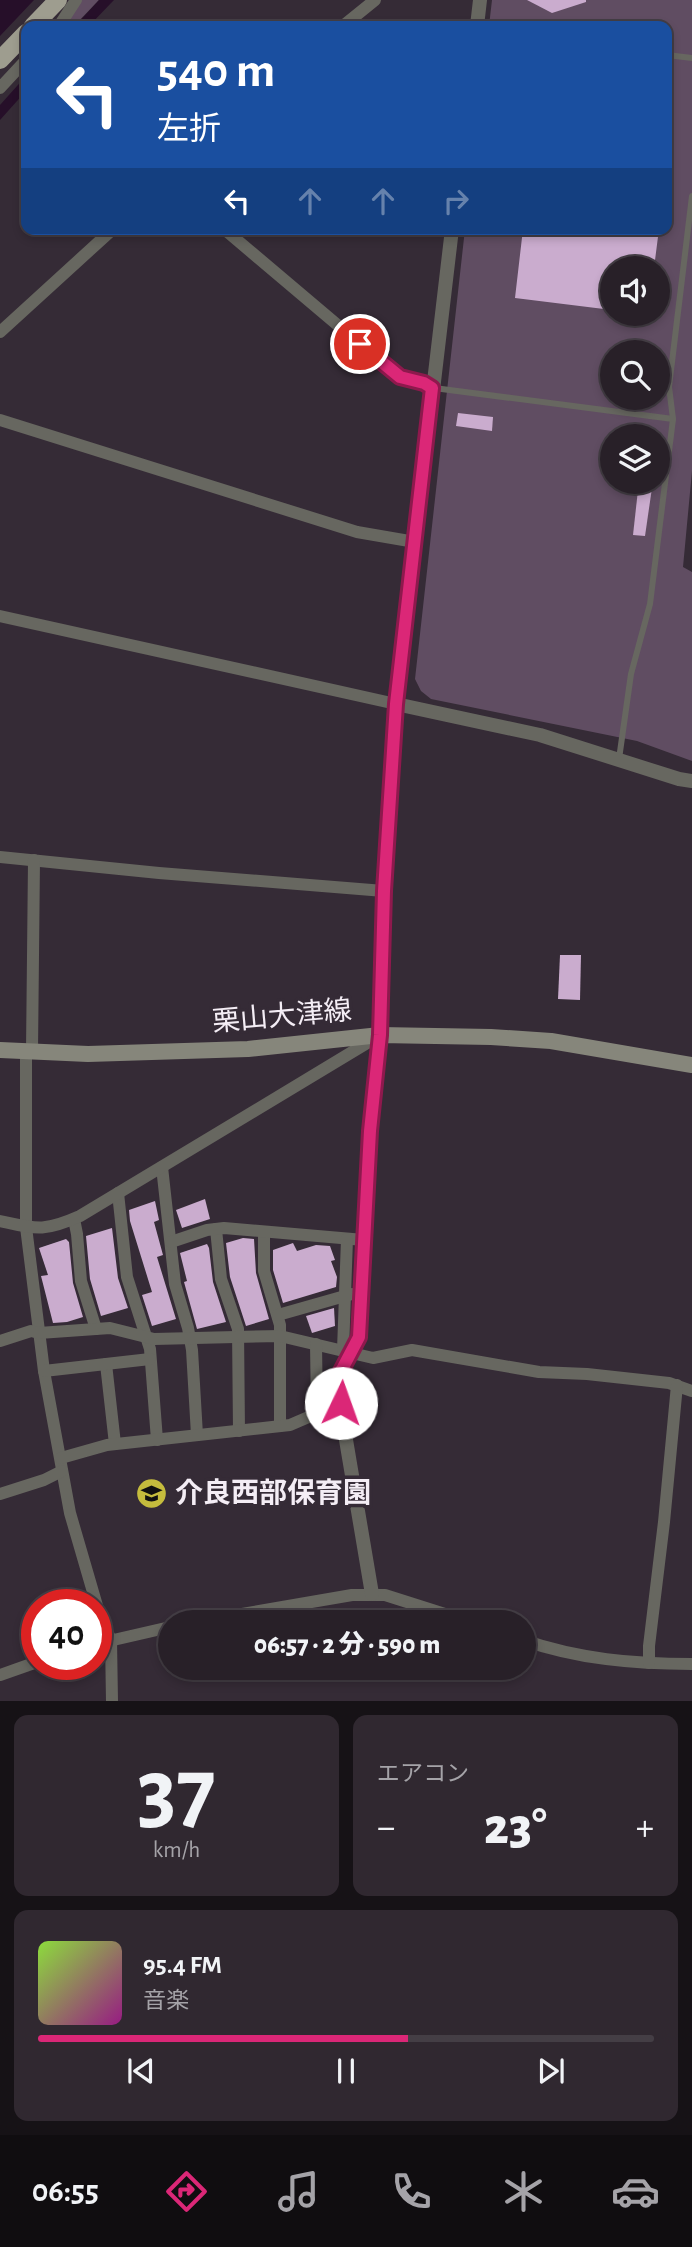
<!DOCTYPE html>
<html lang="ja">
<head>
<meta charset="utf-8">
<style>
	:root { --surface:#282028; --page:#302830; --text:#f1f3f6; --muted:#a5a3a8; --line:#443e45; --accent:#db2777 }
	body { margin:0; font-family:"Alegreya Sans","Noto Sans JP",sans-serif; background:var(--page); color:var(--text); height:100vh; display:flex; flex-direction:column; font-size:26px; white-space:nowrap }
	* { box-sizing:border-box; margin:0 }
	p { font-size:23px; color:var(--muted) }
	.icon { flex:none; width:38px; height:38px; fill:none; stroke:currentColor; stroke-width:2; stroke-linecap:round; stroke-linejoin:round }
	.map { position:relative; height:1701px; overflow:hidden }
	.sheet { display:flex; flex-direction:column; gap:14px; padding:14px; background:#161216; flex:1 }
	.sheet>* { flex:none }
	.hud { position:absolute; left:21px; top:21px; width:651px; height:214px; border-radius:14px; box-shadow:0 4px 10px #0003,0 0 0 2px var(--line); background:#1a4fa0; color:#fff; overflow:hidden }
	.buttons { position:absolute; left:600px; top:256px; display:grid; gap:14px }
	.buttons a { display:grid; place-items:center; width:70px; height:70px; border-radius:50%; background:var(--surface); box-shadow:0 4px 10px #0003,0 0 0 2px var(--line); font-size:35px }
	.speed { position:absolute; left:21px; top:1589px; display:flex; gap:14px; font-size:35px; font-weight:700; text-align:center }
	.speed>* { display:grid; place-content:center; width:91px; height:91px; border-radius:50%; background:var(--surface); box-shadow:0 4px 10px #0003,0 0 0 2px var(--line); line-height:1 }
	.speed .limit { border:10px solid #d22; background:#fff; color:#111 }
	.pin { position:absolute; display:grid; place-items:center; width:60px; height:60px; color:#fff; margin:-30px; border:4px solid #fff; border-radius:50%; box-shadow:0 2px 7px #0007 }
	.me { position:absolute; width:77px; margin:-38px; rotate:3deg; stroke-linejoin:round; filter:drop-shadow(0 0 5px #0008) }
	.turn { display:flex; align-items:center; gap:24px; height:147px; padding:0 21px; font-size:32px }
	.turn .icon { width:91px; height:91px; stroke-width:2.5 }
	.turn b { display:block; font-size:49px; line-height:60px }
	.lanes { display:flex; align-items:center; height:66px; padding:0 21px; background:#0003; justify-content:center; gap:35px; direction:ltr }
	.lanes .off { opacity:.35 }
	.big { font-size:52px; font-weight:800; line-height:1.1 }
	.sheet .card { flex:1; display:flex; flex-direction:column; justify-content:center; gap:10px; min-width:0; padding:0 24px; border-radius:14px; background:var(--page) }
	.sheet .dial { align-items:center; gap:0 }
	.dial b { font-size:91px; line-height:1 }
	.song { display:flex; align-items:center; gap:21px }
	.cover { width:84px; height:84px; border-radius:10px; background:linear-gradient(135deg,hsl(90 70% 55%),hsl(310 70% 35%)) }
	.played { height:7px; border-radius:4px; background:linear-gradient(90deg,var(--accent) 60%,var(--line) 60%) }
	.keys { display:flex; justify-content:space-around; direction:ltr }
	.heat { display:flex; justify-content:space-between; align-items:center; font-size:38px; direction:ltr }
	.sheet .tiles { flex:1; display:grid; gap:14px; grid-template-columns:1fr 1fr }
	.card:last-child { grid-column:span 2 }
	.trip { position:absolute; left:158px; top:1610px; width:378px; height:70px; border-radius:35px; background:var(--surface); box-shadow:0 4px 10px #0003,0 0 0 2px var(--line); font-weight:800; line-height:70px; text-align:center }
	.dock { display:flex; height:112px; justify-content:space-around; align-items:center; background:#100d10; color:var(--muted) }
	.dock .icon { width:49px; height:49px }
	.dock .on { color:var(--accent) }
	.dock b { font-size:32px; color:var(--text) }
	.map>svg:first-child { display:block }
	.green { fill:#604d62; fill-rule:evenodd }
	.water { fill:#260f29 }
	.building { fill:#caacce }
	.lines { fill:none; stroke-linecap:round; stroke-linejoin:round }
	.service { stroke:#676760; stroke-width:6 }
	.minor { stroke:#676760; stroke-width:12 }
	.tertiary { stroke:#676760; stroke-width:14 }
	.secondary { stroke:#86867b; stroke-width:16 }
	.primary { stroke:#9e9d8f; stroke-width:18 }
	.route-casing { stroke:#8e194d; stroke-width:18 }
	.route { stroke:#db2777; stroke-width:12 }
	.labels { text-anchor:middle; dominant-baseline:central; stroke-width:7; stroke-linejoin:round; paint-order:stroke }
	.street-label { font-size:28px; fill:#f4edf5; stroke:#352b36 }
	.poi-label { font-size:28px; font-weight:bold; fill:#f4edf5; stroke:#352b36; text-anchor:start }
</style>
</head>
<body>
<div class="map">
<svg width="692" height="1701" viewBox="0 0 692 1701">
	<rect width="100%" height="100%" fill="#352b36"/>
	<g class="green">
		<polygon points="79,0 99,0 74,26 62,26"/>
		<path d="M492,0h200v471l-9,96 9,5v189l-55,-20 -206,-42 -10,-8 -6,-12 50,-450h202v-203h-178zM612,268h46v45h-46zM612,352h46v45h-46zM612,436h46v45h-46z"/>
	</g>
	<g class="water">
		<polygon points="0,0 34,0 0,36"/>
		<polygon points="99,0 114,0 89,26 75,26"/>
		<polygon points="26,76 26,91 0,120 0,105"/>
	</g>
	<g class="building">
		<polygon points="527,0 586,0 586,2 552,13"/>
		<polygon points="523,229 659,229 654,268 612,268 612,310 515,298"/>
		<polygon points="458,413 493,417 492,431 456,426"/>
		<polygon points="639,481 653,481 645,536 633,535"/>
		<polygon points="560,955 581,955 580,1000 558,999"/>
		<polygon points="205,1199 210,1219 182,1228 176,1210"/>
		<polygon points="155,1201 159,1220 154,1222 163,1255 157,1257 176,1319 152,1326 142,1295 152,1292 130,1221 129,1210"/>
		<polygon points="112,1228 118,1278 128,1308 101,1316 90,1279 86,1236"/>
		<polygon points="243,1238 254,1239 256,1273 269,1319 246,1326 230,1277 226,1243"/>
		<polygon points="66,1239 69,1242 73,1283 83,1317 67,1322 53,1323 41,1276 48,1275 39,1248"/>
		<polygon points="293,1243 297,1251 316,1245 330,1246 335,1260 331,1261 337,1277 336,1287 283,1303 273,1270 273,1250"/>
		<polygon points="207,1244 209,1248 213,1282 226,1322 197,1329 184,1282 187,1281 180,1253"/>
		<polygon points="334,1308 335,1326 312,1333 306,1316"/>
	</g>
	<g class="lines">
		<g class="service">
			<polyline points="667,55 692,58"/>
			<polyline points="434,388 673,419 650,604 631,674 619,759"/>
			<polyline points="673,419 669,387 692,196"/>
		</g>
		<g class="minor">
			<polyline points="59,26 76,0"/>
			<polyline points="343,26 375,0"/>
			<polyline points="0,88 26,60"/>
			<polyline points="224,229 399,377 424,383 432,388"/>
			<polyline points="0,332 113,229"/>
			<polyline points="0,420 357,532 415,542"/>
			<polyline points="0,616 396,704"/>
			<polyline points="0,857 159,873 384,891"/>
			<polyline points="26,1051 26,1227 44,1371 70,1513 100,1616 111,1640 112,1701"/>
			<polyline points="32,1051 34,860"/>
			<polyline points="162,1167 175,1284 188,1328 192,1350 197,1435"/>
			<polyline points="118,1193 127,1277 150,1349 157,1440"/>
			<polyline points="74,1219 77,1234 81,1281 96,1329"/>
			<path d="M0,1221c37,8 44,11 80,-5l297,-179"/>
			<polyline points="216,1229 221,1279 238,1329 239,1431"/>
			<polyline points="264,1232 264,1271 280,1325 280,1426"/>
			<polyline points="171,1242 207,1230 224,1228 364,1240"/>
			<polyline points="278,1315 352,1294"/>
			<polyline points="0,1341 31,1331 39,1333 110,1328 154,1339 280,1336 373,1358 412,1350 539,1372 587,1374 669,1383 692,1391"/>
			<polyline points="316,1344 317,1411"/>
			<polyline points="343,1350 347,1239"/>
			<polyline points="106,1364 115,1444"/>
			<polyline points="44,1371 150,1359"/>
			<polyline points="61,1458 107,1445 290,1425 341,1403"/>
			<polyline points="0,1494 44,1480 62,1471"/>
			<polyline points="195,1622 352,1595 385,1595 470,1622"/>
			<path d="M523,1640c55,19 111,24 169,24"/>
			<polyline points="96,1644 170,1627"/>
			<polyline points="649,1663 649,1646 664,1522 677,1385"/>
			<polyline points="0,1675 37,1662"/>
		</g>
		<g class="tertiary">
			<polyline points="477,26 480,0"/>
			<polyline points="396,704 540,735 679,779 692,781"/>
			<polyline points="372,1594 343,1422 339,1375 359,1337 370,1131 380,1035 384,891 396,704 452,229"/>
		</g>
		<polyline class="secondary" points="0,1050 88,1054 248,1049 380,1035 491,1037 551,1041 692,1065"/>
		<g class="primary">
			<polyline points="33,26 58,0"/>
			<polyline points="0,60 26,33"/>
		</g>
	</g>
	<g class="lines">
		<defs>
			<polyline id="route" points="341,1403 339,1375 359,1337 370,1131 380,1035 384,891 396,704 432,388 424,383 400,377 360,344"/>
		</defs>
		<use href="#route" class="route-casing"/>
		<use href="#route" class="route"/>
	</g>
	<defs>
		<symbol id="school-disc" viewBox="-11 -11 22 22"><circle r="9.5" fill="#c5bc3d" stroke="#352b36"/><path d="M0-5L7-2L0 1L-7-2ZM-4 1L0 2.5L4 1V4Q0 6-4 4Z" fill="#111"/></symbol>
	</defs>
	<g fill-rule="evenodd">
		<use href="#school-disc" x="134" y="1476" width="35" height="35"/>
	</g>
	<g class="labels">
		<g class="street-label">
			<text transform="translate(282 1017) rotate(-5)">栗山大津線</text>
		</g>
		<g class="poi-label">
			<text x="175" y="1494">介良西部保育園</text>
		</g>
	</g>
</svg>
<div class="buttons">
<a><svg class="icon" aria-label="sound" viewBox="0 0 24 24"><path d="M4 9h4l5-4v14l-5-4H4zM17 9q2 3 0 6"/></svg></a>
<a><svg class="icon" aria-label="search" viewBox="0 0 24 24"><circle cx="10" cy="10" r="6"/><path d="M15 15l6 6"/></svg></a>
<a><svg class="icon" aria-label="layers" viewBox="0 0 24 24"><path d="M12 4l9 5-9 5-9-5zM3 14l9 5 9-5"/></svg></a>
</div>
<div class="speed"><div class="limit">40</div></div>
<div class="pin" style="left:360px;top:344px;background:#d93025"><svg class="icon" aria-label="arrive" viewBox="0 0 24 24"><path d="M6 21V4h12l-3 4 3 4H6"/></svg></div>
<svg class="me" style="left:341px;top:1403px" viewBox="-20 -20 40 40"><circle r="19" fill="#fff"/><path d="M0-13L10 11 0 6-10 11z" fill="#db2777"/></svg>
<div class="trip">06:57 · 2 分 · 590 m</div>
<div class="hud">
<div class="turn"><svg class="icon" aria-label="left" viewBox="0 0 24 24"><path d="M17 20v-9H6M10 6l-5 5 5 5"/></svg><div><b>540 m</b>左折</div></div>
<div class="lanes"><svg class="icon" aria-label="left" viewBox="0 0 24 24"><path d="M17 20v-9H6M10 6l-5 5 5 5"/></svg><svg class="icon off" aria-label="ahead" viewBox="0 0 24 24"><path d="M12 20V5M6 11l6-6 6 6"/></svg><svg class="icon off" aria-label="ahead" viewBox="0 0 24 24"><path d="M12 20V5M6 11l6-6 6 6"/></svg><svg class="icon off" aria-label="right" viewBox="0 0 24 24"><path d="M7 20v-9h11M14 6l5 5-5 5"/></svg></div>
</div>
</div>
<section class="sheet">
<div class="tiles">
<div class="card dial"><b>37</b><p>km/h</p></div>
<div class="card"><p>エアコン</p>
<div class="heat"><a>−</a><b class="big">23°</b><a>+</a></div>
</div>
<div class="card">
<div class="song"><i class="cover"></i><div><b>95.4 FM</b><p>音楽</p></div></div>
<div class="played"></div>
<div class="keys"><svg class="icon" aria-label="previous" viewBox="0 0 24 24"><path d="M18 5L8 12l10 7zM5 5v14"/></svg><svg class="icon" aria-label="pause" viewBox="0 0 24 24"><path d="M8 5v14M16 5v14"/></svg><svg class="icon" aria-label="next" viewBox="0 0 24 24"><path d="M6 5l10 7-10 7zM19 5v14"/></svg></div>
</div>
</div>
</section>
<nav class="dock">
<b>06:55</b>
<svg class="icon on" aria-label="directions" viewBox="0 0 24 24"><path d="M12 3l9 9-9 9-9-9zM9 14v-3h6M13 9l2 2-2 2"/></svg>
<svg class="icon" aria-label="music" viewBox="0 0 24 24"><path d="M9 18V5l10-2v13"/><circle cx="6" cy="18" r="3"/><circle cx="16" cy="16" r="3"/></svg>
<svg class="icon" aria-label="phone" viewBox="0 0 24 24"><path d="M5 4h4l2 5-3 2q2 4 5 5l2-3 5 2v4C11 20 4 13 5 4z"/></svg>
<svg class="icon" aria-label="climate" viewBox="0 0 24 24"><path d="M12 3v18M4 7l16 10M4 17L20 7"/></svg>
<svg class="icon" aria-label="car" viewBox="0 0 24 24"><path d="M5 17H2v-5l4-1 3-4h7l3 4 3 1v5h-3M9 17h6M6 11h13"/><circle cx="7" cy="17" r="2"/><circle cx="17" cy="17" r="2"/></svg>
</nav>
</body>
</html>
